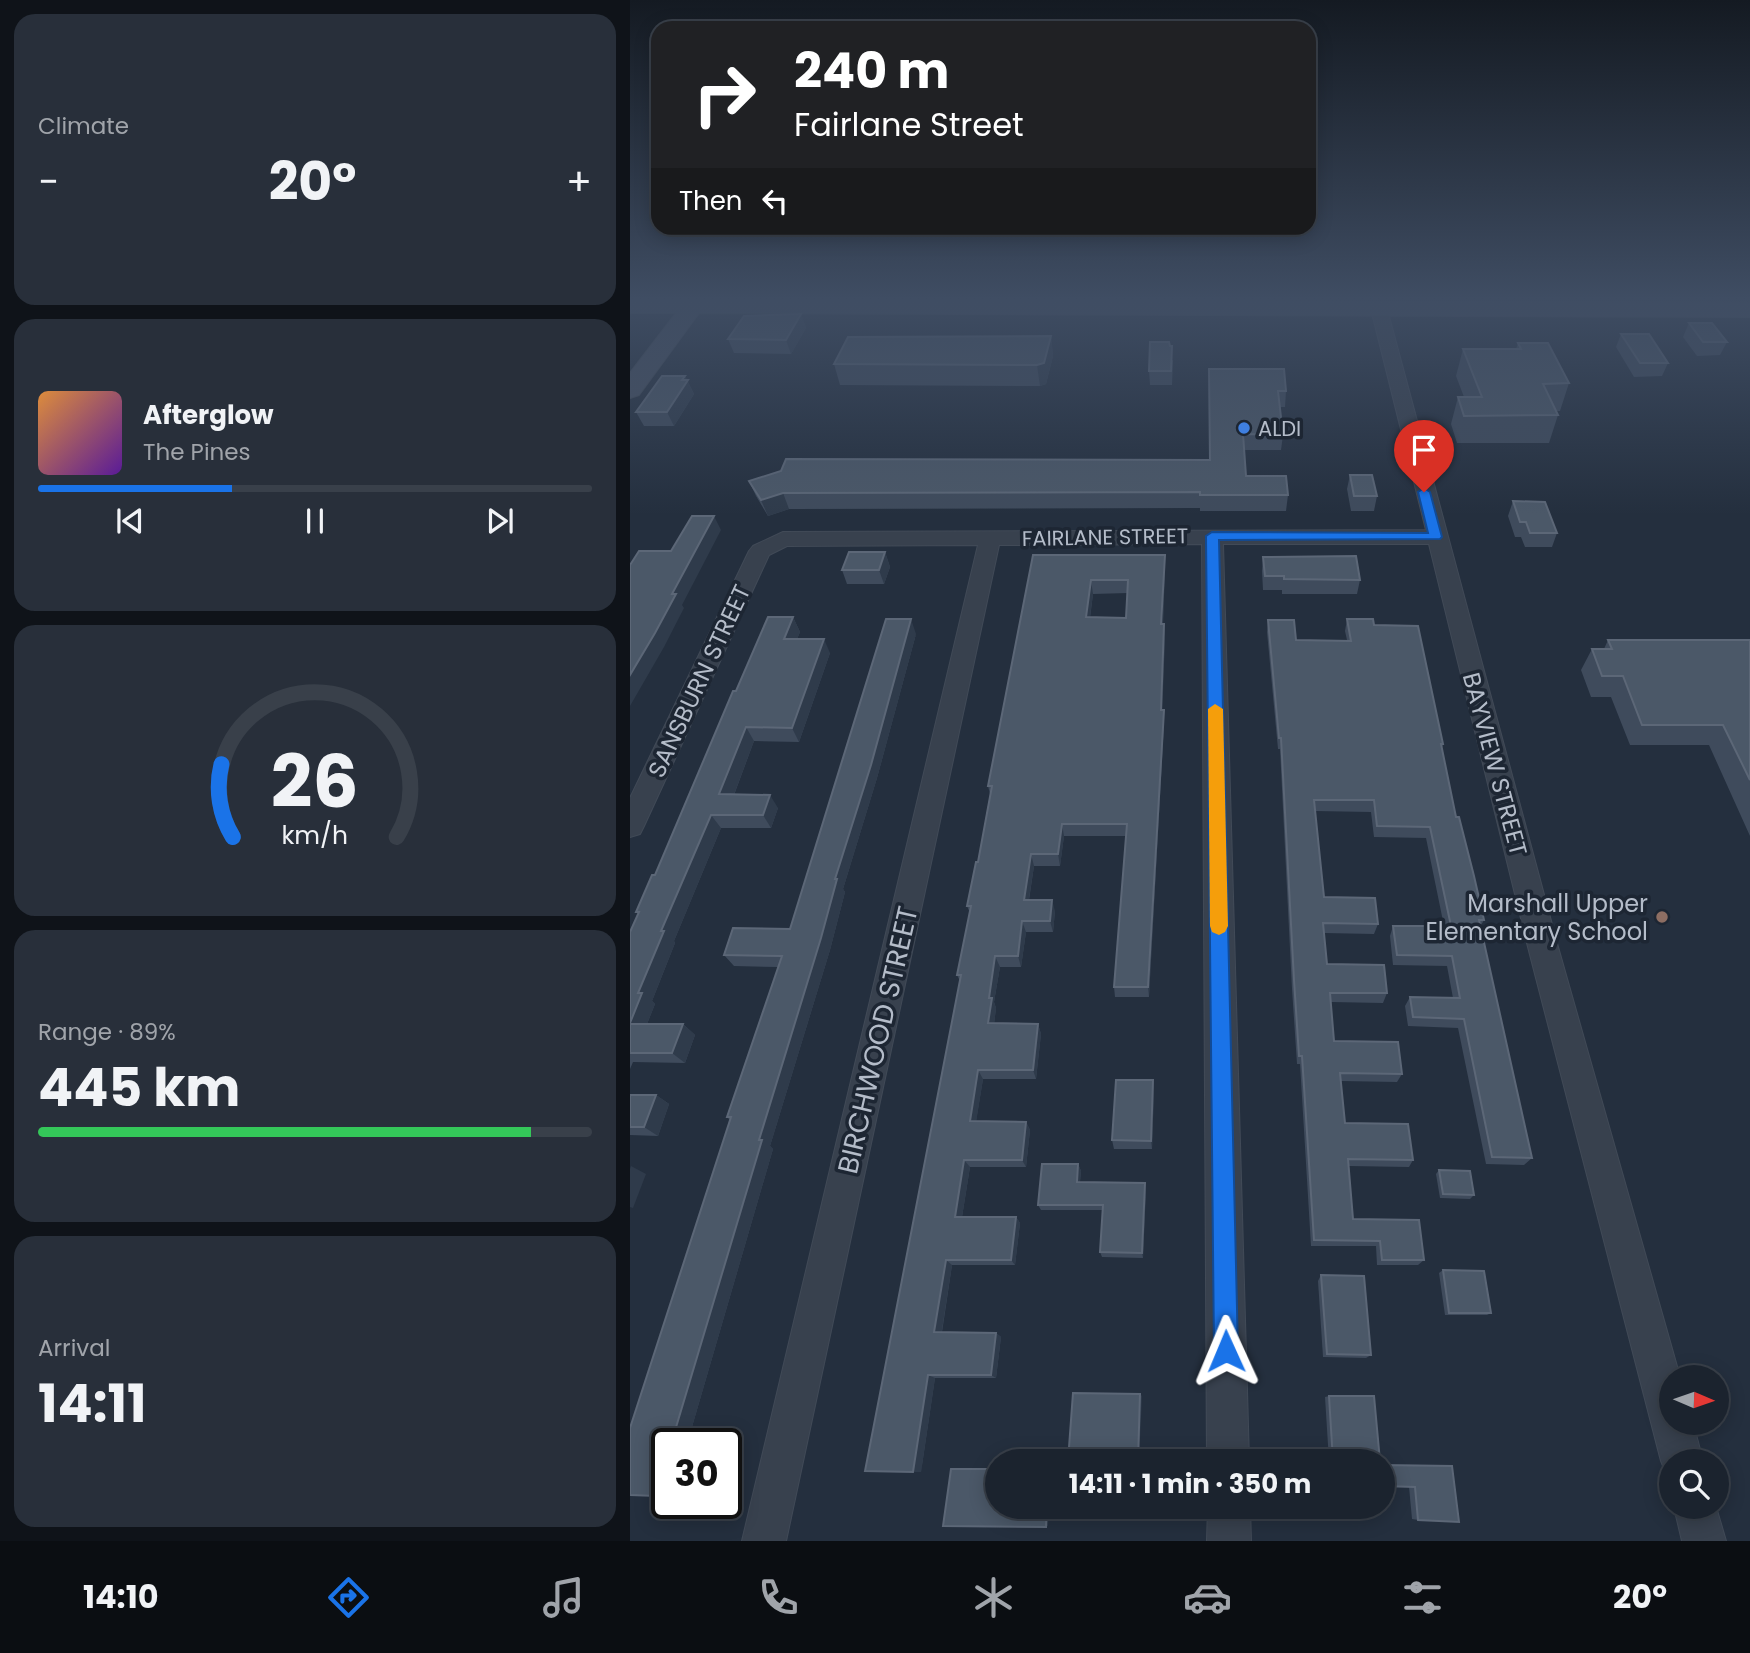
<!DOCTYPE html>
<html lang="en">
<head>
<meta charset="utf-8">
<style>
	:root { --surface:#1b232e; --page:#282f3a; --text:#f1f3f6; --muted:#a0a4aa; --line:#39404a; --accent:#1a73e8 }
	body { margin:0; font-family:Poppins,sans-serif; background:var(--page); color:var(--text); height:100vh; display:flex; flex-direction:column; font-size:26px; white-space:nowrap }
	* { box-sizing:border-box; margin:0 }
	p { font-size:23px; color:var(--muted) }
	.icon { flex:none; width:38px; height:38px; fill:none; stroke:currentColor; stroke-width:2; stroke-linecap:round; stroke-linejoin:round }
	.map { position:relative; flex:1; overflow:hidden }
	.side { display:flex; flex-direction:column; gap:14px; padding:14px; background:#0f1319; width:630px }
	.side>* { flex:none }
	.hud { position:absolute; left:21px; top:21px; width:665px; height:214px; border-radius:21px; box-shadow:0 4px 18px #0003,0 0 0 2px var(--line); background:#202124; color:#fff; overflow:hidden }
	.needle { width:46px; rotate:92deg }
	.fabs { position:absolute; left:1029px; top:1365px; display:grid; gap:14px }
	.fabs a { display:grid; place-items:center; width:70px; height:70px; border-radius:50%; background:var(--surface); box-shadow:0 4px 18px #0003,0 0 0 2px var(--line); font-size:35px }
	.speed { position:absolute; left:21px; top:1428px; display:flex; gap:14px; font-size:35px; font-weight:700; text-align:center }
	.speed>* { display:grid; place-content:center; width:91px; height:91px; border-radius:50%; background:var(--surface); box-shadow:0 4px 18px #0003,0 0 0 2px var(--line); line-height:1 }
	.speed .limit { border:4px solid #111; border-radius:10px; background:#fff; color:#111 }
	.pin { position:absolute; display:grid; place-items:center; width:60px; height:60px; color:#fff; margin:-72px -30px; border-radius:50% 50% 50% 0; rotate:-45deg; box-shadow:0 0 7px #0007 }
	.pin .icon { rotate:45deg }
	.me { position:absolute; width:77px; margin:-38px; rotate:359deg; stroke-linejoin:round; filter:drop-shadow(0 0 5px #0008) }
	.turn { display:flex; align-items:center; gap:24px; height:147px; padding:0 28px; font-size:32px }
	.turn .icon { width:91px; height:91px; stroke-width:2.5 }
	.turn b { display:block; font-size:49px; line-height:60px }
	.then { display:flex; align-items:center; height:66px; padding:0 28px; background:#0003; gap:14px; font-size:26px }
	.big { font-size:52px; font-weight:700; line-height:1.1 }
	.side .card { flex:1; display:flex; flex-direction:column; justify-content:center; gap:10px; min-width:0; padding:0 24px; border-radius:21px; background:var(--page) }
	.side .dial { align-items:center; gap:0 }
	.dial svg { height:182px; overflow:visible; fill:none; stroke:var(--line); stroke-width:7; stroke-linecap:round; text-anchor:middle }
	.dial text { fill:var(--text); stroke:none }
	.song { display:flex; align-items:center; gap:21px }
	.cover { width:84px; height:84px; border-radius:10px; background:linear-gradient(135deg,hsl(30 70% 55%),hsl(270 70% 35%)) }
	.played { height:7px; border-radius:4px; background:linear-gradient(90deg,var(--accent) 35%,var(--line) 35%) }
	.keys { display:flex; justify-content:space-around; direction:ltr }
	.heat { display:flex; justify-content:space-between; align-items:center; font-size:38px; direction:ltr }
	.charge { height:10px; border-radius:5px; background:linear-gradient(90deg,#34c759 89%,var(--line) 0) }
	.trip { position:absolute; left:355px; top:1449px; width:410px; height:70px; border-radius:35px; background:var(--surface); box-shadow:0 4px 18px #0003,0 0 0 2px var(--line); font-weight:700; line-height:70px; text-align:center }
	.menu { display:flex; height:112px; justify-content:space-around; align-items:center; background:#0b0e12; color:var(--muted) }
	.menu .icon { width:49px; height:49px }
	.menu .active { color:var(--accent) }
	.menu b { font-size:32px; color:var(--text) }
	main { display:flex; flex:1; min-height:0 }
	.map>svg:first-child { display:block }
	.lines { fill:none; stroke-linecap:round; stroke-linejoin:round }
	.street-casing { stroke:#414a57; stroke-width:2 }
	.secondary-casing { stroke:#414a57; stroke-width:2 }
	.street { fill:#38414e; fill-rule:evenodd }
	.secondary { fill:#465061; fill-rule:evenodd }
	.wall { fill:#3f4b5c; fill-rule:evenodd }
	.shaded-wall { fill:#2f3b4b }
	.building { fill:#4b5868; stroke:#5c6777; stroke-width:2; fill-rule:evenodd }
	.route { fill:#1a73e8; stroke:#114b97; stroke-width:2 }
	.slow { fill:#f59e0b }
	.shop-dot { fill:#3f7fe0; stroke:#1d2633; stroke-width:2.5 }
	.education-dot { fill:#8d6e63; stroke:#1d2633; stroke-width:2.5 }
	.labels { text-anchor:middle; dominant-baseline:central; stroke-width:7; stroke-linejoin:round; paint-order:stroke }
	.far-poi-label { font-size:21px; fill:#b4bcc9; stroke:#1d2633; text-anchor:start }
	.far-street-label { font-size:21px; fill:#b4bcc9; stroke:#1d2633 }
	.street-label { font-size:24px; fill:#b4bcc9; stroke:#1d2633 }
	.poi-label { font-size:24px; fill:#b4bcc9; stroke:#1d2633; text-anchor:end }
	.near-street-label { font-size:28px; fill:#b4bcc9; stroke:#1d2633 }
</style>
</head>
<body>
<main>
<section class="side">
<div class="card"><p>Climate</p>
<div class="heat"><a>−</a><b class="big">20°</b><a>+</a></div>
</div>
<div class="card">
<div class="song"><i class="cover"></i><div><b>Afterglow</b><p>The Pines</p></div></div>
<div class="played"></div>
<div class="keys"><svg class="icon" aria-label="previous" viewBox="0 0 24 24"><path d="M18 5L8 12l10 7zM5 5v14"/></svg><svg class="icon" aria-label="pause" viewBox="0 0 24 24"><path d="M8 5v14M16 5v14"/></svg><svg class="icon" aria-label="next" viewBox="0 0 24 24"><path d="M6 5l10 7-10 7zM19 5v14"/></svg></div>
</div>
<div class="card dial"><svg viewBox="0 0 100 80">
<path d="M14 69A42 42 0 1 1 86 69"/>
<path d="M14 69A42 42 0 0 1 9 37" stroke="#1a73e8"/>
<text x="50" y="56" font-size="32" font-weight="700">26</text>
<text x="50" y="72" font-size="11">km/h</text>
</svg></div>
<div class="card"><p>Range · 89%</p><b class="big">445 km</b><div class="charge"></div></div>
<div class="card"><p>Arrival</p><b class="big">14:11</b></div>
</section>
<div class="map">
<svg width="1120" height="1541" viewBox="0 0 1120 1541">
	<rect width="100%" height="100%" fill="#242f3e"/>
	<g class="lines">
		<defs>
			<g id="street">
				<polygon points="749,304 757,309 928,947 1050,1377 1041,1377 1041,1423 1063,1423 1073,1461 1041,1461 1041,1478 1037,1476 1031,1461 898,947 799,544 593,544 619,1461 577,1461 572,544 369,545 156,1541 112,1541 348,545 157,546 139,555 14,826 10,834 0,837 0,798 119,551 123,546 153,532 796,530 741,309"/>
				<polygon points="578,1507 620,1507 621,1541 577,1541"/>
				<polygon points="1044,1507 1086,1507 1096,1541 1052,1541"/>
			</g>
			<polygon id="secondary" points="0,299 1120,303 1120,317 69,313 9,395 0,398 0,373 46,313 0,313"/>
		</defs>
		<use href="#street" class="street-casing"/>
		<use href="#secondary" class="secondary-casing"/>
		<use href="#street" class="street"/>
		<use href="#secondary" class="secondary"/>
	</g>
	<g class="wall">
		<polygon points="171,314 176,328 161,354 104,353 98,339"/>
		<polygon points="1059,323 1097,342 1090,355 1067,356 1053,337"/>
		<polygon points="991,334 1038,363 1032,376 1004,377 986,347"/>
		<polygon points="421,336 423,356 416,384 410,386 210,385 204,364"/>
		<polygon points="888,343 939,383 930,411 926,411 928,415 919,443 827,443 821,424 828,397 834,397 826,376 833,349 886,349"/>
		<polygon points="543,360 542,385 520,385 519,371"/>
		<polygon points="579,369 656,391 655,407 650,407 653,435 651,450 614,450 616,476 658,495 656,511 570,511 570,508 159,509 138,516 126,496 119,481 579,460"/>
		<polygon points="55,376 64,394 44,426 14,426 6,412"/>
		<polygon points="720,475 747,496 744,511 721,511 717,489"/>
		<polygon points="883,501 927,533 922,547 895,547 891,537 885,537 878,516"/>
		<polygon points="255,552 260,567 254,584 217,584 212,570"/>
		<path d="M403,555l132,14 -2,55h1l1,13 -3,73 2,13 -15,274h-34l-1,-10 12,-151h-62l-4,30h-26l-5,34 26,11 -2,21h-27l-5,35h-21l-6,35 2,6 -2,16h44l3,10 -5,45h-53l-7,42 50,1 4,8 -4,37h-56l-8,50h54l4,6 -5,42h-63l-10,67 54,1 5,4 -5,41h-61l-14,94 39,-491 -3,-6 13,-62 -3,-7 11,-44 12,-68 -2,-8zM498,593l-2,25h-36l3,-24z"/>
		<polygon points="633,557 730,580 727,594 652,594 652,590 633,590 632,571"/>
		<polygon points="163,617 170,632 167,639 200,653 169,742 124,741 104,795 148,808 141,828 91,828 44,941 45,943 22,1001 25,1004 17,1024 53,1024 65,1035 55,1063 3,1062 0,1069 0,932 8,913 6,912 25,875 106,691"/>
		<polygon points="717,619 744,625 813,744 812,748 826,817 854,920 850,927 902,1158 894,1165 856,1164 828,1028 778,1026 775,1006 780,997 823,998 817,966 763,965 760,936 763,926 814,926 796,838 744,837 741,812 685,811 694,897 748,924 744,934 694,933 697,964 757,993 753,1003 701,1002 704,1041 772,1074 767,1082 711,1081 715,1123 783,1160 779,1167 719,1166 723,1219 794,1260 788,1265 747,1265 746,1246 681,1246 670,1064 667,1064 662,989 650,749 648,749 637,632 638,620 666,640 717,640 715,631"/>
		<polygon points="286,634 247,778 213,889 215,892 200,950 140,1146 143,1149 57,1444 37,1444 100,1120 97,1117 148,967 104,966 94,955 160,929"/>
		<polygon points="978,640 1120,640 1120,836 1079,745 1000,745 981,697 961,697 951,670 962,649 974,649"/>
		<polygon points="523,1080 524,1090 522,1149 484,1149 482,1140"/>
		<polygon points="0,1095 26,1095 39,1104 28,1136 0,1135"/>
		<polygon points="448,1164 451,1171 450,1182 516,1189 513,1258 472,1257 470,1252 473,1210 411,1210 408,1205"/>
		<polygon points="809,1170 844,1195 840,1199 810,1198 806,1174"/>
		<polygon points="813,1270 861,1313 857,1315 815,1315 809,1273"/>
		<polygon points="691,1275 741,1355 736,1358 693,1357 688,1281"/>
		<polygon points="699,1396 750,1461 699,1461 695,1397"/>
		<polygon points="822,1466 788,1520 782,1519 779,1487"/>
	</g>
	<g class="shaded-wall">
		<polygon points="171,314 176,328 161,354 156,340"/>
		<polygon points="421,336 423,356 416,384 410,386 407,365"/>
		<polygon points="55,376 64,394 44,426 37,412"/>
		<polygon points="153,493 159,509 138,516 131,500"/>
		<polygon points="84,516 91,530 52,605 54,608 34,647 0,706 0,675"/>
		<polygon points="255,552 260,567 254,584 249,570"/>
		<polygon points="535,555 535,569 532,637 531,624"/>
		<polygon points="461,580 463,594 458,631 456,617"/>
		<polygon points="163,617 170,632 161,653 154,639"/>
		<polygon points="281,619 286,634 247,778 213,889 215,892 200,950 140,1146 143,1149 57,1444 41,1444 129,1140"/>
		<polygon points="534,624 535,637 532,723 531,710"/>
		<polygon points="194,639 200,653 169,742 162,728"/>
		<polygon points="534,710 534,723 519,997 518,987"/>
		<polygon points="116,727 124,741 99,808 89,794"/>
		<polygon points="140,795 148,808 141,828 133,815"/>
		<polygon points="81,815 91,828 44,941 45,943 22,1001 25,1004 13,1034 0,1024 8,993 31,931"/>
		<polygon points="432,824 434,836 430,866 428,854"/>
		<polygon points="401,854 404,866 397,911 394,900"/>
		<polygon points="422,900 425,911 423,932 420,921"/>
		<polygon points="392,921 396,932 391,967 388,956"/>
		<polygon points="365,956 370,967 364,1002 366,1008 363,1033 358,1023 359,998"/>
		<polygon points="53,1024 65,1035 55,1063 42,1053"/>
		<polygon points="408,1024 411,1034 406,1079 403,1070"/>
		<polygon points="348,1070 353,1079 345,1129 340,1121"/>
		<polygon points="523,1080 524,1090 522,1149 521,1141"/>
		<polygon points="26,1095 39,1104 28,1136 14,1127"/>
		<polygon points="396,1122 400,1130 396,1167 392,1160"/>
		<polygon points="334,1160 340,1167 331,1223 325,1217"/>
		<polygon points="448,1164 451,1171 449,1188 447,1182"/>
		<polygon points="1,1166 16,1174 3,1208 0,1207 0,1169"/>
		<polygon points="515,1183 516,1189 513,1258 512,1253"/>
		<polygon points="386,1217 390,1223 385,1265 381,1260"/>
		<polygon points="316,1260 322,1265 311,1336 304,1332"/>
		<polygon points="366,1333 371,1337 366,1378 361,1375"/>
		<polygon points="298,1375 305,1378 291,1472 283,1472"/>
		<polygon points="510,1394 512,1396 509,1461 508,1461"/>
		<polygon points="37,1459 37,1495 26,1496"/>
		<polygon points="417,1507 419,1507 418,1526 416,1527"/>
	</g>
	<g class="building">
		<polygon points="171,314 156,340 98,339 114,316"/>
		<polygon points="1059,323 1082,323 1097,342 1073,342"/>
		<polygon points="991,334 1019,334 1038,363 1010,363"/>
		<polygon points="421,336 414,363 407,365 204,364 218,337"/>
		<polygon points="520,342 539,342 540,346 542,346 541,371 519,371"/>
		<polygon points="888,343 918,343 939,383 913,384 928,415 834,416 828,397 852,397 833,349 891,349"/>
		<polygon points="579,369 654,369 656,391 648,391 653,435 613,434 616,476 656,476 658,495 570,495 570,492 153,493 131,500 119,481 151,471 156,459 580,460"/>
		<polygon points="32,376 55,376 52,380 58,380 37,412 6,412"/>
		<polygon points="720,475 742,475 747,496 724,496"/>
		<polygon points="883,501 915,502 927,533 900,533 896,522 890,522"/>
		<polygon points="62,516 84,516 42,594 46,594 25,633 0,675 0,565 9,551 41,551"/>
		<polygon points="219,552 255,552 249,570 212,570"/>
		<path d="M403,555h132l-4,69h3l-3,86h3l-16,277h-34l13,-163h-65l-4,30h-27l-7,46h28l-2,21h-28l-4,35h-23l-6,42h3l-4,25 50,1 -5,46h-55l-8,51 56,1 -4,38h-58l-9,57h61l-5,43h-65l-12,72 62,1 -5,42h-63l-15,97 -48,-1 96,-496h-4l14,-69h-4l9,-44h2l14,-76h-4zM461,580h37l-2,38 -40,-1z"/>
		<polygon points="726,556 730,580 654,579 654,576 635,576 633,557"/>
		<polygon points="138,617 163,617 154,639 194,639 162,728 116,727 89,794 140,795 133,815 81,815 31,931 34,931 8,993 12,993 0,1023 0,932 9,912 6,912 22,875 25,875 103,691 106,691"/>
		<polygon points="256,619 281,619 241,765 205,879 207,879 191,938 129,1140 132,1140 41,1444 37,1444 37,1459 26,1496 0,1495 0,1428 101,1117 97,1117 152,956 94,955 103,928 160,929"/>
		<polygon points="717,619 743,619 744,625 788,626 813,744 811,744 826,817 829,817 844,876 854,920 849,920 902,1158 862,1157 834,1019 783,1017 780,997 830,998 822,956 767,955 763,926 821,926 800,827 747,826 744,800 684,800 694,897 745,898 748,924 693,923 697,964 754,965 757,993 700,993 704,1041 768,1042 772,1074 710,1073 715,1123 778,1124 783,1160 718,1159 723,1219 789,1220 794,1260 752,1260 750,1241 684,1240 672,1056 669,1056 664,980 651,738 649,738 638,620 664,620 666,640 721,641"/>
		<polygon points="978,640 1120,640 1120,780 1093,725 1012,725 993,676 972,676 962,649 982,649"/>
		<polygon points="0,1024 53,1024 42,1053 0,1053"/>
		<polygon points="486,1080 523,1080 521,1141 482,1140"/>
		<polygon points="0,1095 26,1095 14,1127 0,1127"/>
		<polygon points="412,1164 448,1164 447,1182 515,1183 512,1253 470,1252 473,1205 408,1205"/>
		<polygon points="809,1170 840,1171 844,1195 813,1194"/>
		<polygon points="813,1270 854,1271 861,1313 819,1313"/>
		<polygon points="691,1275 734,1276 741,1355 697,1354"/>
		<polygon points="443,1393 510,1394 508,1461 438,1461"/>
		<polygon points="699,1396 744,1396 750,1461 703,1461"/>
		<polygon points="752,1465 822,1466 829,1522 788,1520 785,1487 752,1486"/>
		<polygon points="321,1469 368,1469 368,1507 417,1507 416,1527 313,1526"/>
	</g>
	<linearGradient id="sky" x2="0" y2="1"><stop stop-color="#141a22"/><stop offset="0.58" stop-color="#3f4d63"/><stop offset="1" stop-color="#3f4d63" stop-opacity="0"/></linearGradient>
	<rect width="1120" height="515" fill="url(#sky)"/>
	<polygon class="route" points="794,488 800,492 812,537 810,539 589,540 608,1351 604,1360 596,1363 587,1360 584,1351 576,536 582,532 798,533 788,492"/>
	<polygon class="slow" points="585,704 593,709 598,926 595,932 589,935 582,932 580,926 578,709"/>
	<circle class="shop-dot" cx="614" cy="428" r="7"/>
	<circle class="education-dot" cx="1032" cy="917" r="7"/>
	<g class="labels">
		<g class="far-poi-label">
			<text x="628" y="428">ALDI</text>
		</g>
		<g class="far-street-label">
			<text transform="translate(475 537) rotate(-1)">FAIRLANE STREET</text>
		</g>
		<g class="street-label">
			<text transform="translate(69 681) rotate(-65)">SANSBURN STREET</text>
			<text transform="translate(865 764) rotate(75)">BAYVIEW STREET</text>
		</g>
		<g class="poi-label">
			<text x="1018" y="903">Marshall Upper<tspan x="1018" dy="28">Elementary School</tspan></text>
		</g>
		<g class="near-street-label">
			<text transform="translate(248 1040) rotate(-77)">BIRCHWOOD STREET</text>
		</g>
	</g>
</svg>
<div class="fabs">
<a><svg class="needle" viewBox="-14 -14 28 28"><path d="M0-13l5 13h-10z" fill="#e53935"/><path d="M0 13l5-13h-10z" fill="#a0a4aa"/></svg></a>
<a><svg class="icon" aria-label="search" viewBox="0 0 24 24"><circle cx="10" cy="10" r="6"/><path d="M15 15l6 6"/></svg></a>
</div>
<div class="speed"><div class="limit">30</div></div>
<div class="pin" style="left:794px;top:492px;background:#d93025"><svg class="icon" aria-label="arrive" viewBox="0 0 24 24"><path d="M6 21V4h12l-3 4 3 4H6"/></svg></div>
<svg class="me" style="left:596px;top:1351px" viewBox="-20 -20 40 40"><path d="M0-17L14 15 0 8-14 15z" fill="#1a73e8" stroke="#fff" stroke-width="4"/></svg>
<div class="trip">14:11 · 1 min · 350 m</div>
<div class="hud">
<div class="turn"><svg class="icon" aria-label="right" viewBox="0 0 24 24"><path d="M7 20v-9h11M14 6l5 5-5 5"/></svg><div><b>240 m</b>Fairlane Street</div></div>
<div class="then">Then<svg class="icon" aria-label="left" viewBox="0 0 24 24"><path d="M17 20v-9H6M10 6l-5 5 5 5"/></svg></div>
</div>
</div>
</main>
<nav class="menu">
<b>14:10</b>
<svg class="icon active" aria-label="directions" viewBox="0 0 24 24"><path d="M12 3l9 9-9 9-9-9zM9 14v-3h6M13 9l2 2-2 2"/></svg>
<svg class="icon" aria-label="music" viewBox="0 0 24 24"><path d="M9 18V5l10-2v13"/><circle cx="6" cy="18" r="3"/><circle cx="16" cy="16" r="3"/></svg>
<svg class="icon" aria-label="phone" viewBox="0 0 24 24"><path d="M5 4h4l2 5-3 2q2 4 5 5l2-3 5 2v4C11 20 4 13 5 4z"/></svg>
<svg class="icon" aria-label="climate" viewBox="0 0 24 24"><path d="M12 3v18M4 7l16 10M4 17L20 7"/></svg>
<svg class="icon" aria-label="car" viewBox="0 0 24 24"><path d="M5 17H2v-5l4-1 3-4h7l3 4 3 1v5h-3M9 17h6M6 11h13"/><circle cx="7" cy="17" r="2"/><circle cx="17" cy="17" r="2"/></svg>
<svg class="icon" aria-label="filters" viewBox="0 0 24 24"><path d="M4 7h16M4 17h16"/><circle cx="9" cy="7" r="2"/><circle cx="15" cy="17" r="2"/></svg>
<b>20°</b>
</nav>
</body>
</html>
